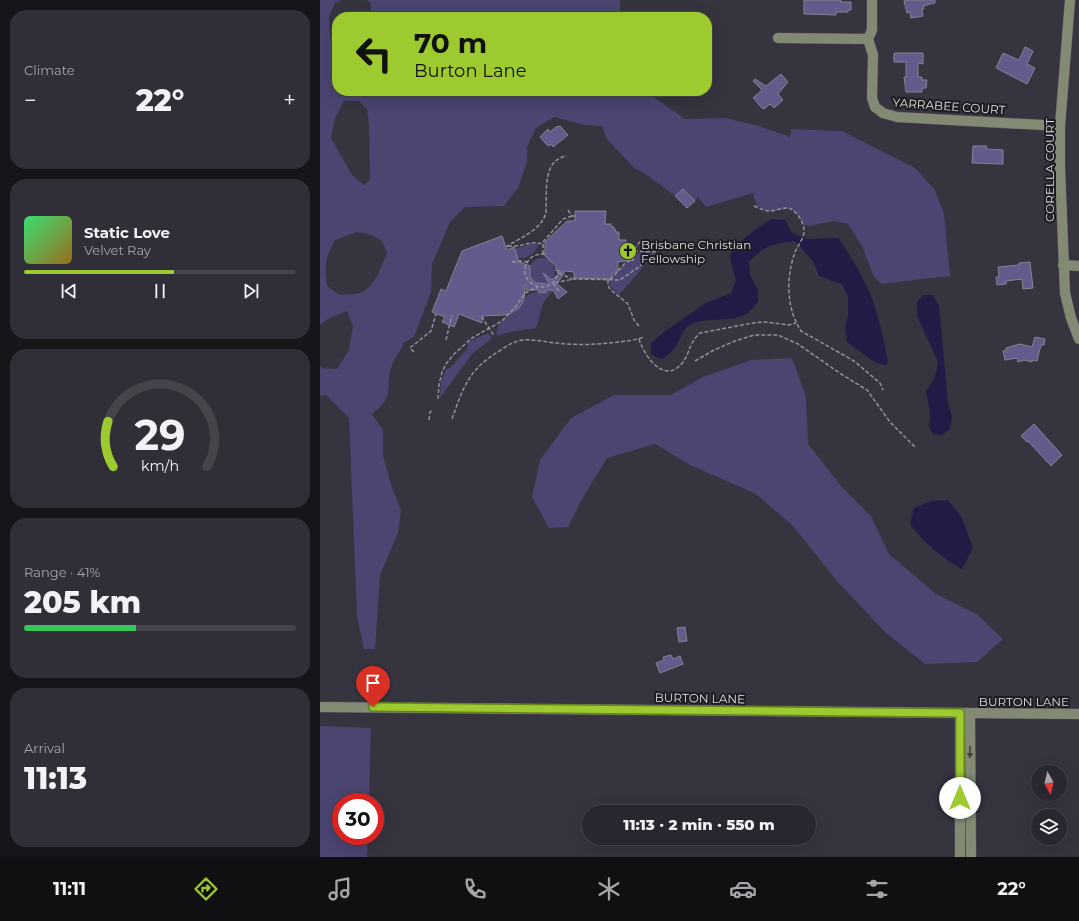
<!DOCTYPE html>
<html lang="en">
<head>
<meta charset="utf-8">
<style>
	:root { --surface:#28272f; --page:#302f37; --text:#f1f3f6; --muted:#a5a5aa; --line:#44444b; --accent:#9dca2f }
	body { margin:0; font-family:Montserrat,sans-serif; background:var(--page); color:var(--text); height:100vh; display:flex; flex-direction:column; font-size:15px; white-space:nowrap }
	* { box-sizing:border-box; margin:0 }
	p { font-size:13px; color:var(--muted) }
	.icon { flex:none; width:22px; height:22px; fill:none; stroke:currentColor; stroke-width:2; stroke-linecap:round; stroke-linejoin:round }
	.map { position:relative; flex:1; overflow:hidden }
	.details { display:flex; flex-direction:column; gap:10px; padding:10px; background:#16151a; width:320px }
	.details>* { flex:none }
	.top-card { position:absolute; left:12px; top:12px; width:380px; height:84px; border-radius:16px; box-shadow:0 4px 16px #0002,0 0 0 1px var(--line); background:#9dca2f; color:#111; overflow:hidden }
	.needle { width:26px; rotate:172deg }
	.tools { position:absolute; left:711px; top:765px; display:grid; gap:8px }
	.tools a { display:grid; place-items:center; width:36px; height:36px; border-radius:50%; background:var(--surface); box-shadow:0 4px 16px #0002,0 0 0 1px var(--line); font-size:20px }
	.speed { position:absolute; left:12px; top:793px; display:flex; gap:8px; font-size:20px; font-weight:700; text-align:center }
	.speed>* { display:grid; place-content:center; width:52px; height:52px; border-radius:50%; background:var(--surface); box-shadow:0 4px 16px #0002,0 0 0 1px var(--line); line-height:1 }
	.speed .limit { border:6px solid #d22; background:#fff; color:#111 }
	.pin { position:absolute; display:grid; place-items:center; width:34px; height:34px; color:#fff; margin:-41px -17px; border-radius:50% 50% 50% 0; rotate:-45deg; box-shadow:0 0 4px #0007 }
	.pin .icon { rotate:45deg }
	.me { position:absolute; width:44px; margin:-22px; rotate:0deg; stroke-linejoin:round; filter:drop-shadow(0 0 3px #0008) }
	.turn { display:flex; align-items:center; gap:14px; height:84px; padding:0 16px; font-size:18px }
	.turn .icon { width:52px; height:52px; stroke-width:2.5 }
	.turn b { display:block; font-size:28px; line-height:34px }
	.big { font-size:30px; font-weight:800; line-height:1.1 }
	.details .tile { flex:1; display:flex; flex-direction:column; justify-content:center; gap:6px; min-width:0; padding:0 14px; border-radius:16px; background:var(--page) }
	.details .dial { align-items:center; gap:0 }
	.dial svg { height:104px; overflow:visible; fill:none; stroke:var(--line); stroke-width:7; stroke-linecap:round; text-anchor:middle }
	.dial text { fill:var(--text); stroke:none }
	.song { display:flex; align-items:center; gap:12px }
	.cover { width:48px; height:48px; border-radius:6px; background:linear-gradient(135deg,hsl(140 70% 55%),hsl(40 70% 35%)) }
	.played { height:4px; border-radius:2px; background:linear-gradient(90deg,var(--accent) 55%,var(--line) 55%) }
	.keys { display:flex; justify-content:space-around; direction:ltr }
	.heat { display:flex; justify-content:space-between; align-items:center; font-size:22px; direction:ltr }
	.charge { height:6px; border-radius:3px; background:linear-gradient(90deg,#34c759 41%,var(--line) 0) }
	.trip { position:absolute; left:262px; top:805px; width:234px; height:40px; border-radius:20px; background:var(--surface); box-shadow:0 4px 16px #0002,0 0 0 1px var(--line); font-weight:800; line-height:40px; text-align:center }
	.dock { display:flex; height:64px; justify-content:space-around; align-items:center; background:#101013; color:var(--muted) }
	.dock .icon { width:28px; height:28px }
	.dock .active { color:var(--accent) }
	.dock b { font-size:18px; color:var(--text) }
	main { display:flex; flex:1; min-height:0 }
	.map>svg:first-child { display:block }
	.green { fill:#4a4571; fill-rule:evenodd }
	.water { fill:#221b45 }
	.building { fill:#615c8c; stroke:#838390 }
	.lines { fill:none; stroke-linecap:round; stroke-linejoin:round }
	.minor-casing { stroke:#53535d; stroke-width:11 }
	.path { stroke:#92919a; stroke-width:1.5; stroke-dasharray:4 2; stroke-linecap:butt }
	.minor { stroke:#828a74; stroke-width:10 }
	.oneway { fill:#40423e }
	.route-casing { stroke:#66831f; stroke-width:10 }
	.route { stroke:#9dca2f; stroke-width:7 }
	.labels { text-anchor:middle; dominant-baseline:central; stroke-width:4; stroke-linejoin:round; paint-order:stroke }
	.street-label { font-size:12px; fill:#dedee5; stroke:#1d1c21 }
	.poi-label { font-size:12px; fill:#dedee5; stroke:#1d1c21; text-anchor:start }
</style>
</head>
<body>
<main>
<section class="details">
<div class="tile"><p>Climate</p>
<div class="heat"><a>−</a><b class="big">22°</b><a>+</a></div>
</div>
<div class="tile">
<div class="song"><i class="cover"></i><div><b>Static Love</b><p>Velvet Ray</p></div></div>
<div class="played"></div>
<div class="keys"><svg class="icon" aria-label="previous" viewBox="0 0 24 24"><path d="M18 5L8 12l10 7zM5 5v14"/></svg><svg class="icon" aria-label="pause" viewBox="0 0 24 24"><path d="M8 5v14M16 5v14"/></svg><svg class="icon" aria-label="next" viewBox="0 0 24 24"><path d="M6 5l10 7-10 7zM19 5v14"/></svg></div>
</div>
<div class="tile dial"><svg viewBox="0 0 100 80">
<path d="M14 69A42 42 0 1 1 86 69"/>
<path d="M14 69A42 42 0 0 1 10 34" stroke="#9dca2f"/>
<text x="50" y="56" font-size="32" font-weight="700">29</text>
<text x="50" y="72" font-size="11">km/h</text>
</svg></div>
<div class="tile"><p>Range · 41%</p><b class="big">205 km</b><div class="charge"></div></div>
<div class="tile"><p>Arrival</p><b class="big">11:13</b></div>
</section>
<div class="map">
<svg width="759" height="857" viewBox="0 0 759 857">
	<rect width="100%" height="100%" fill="#35343f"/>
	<g class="green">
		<path d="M0,0h21l-6,3 -6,14 1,19 7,11v44h308l40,28 40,-1 30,7 33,11 2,2 1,-9 51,2 73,37 20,22 9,24 6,62 -69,8 -8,-9 -11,-29 -14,-22 -14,-3 -25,5 -5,-1c-15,-25 -13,-14 -35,-14 -4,0 -8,-3 -12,-5l-4,-13 -47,14 -8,-10 -3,4 -12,-12 -8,7 -31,-23 -10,-5 -27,-29 -5,-13 -18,-1 -30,-8 -18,11 -9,19v15l-9,26 -14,18 -39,1 -15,15 -18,42 -1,28 -17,45 -11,6v3c-3,6 -9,12 -11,19 -8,24 5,30 -20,49l11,16v26l9,31 9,23 -3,23 -18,42 -5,74h-11l-7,-33 -8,-198 -23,-23 -6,1v-30l2,2 15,1 12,-19 4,-24 -6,-15 -19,8 -8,6zM24,101h15l8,8 2,16 1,55 -6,5 -12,-10 -21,-37 4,-20zM37,232l12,2 13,7 5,12c-6,14 -12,35 -28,40 -6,2 -13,1 -19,2l-13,-9c-3,-20 -2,-28 8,-46z"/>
		<polygon points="47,0 300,0 300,17 51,17 51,3"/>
		<path d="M210,244h9c-5,11 -12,15 -23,14l-2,-9z"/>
		<path d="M313,253h22l-36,42 -9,-9c-2,-9 14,-24 23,-26z"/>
		<circle cx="222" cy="271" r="13"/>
		<path d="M232,288l1,3c-14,13 -11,21 -17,37l-26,4 -13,4c-4,-13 15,-21 22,-28 4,-4 6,-10 9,-14z"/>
		<polygon points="166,334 169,334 172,338 152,354 120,398 121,382 126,369 130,368 147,349 148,342"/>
		<polygon points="472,358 486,397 488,444 522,487 551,516 569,554 616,594 658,615 683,639 657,662 605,664 566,633 517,581 473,526 436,494 370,465 335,444 287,458 261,501 248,527 229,528 212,497 220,460 251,418 294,395 351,395 383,377 431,360"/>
		<polygon points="0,726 51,728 49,802 21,802 21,836 48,836 47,857 0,857"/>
	</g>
	<g class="water">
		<path d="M452,219l13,1 7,13 15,6 31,-1c12,17 23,35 31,54 10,22 14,46 19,69l-2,4 -10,-2 -29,-21 -2,-13 3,-13v-19l-5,-12 -24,-9 -6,-15 -18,-20c-23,3 -30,4 -46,21l1,13 8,15v12c-4,4 -9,11 -13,13 -18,8 -38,1 -55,10 -10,5 -10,26 -29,34l-10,-5v-11l13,-11 42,-29 25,-10 5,-13 -4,-13 -2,-12c11,-17 26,-26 42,-36z"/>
		<polygon points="603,295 612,295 619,305 628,404 632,416 630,429 622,435 613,434 609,427 610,412 606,391 615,377 618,362 597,316 597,302"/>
		<path d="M628,500l14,18 11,30 -11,21c-21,-12 -37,-25 -52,-45l4,-16 17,-7z"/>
	</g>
	<g class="building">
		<polygon points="484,0 521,0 521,2 531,2 531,10 528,10 528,12 516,12 516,15 484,14"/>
		<polygon points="588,0 615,0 615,3 603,6 604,9 602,9 603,16 591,18 590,12 587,13 584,1"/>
		<polygon points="705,47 713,51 707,64 715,68 707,84 676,68 683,53 699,60"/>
		<polygon points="574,53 603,53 603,64 598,63 598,77 602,77 602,80 607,80 606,88 602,88 602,92 586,92 584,77 586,77 586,62 574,62"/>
		<polygon points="461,74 468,82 458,94 463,100 454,108 450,104 444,109 442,108 433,98 442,90 433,81 435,79 446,86"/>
		<polygon points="240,126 248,135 233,147 231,144 228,146 220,137 228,129 230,132 236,127"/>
		<polygon points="653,146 667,146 666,149 683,150 683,164 652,163"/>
		<polygon points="363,189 375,201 367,208 355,196"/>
		<polygon points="255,211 286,211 285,224 291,224 291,226 294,227 296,232 299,232 299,240 306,240 306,246 313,246 313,260 298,262 298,271 293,273 291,279 254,278 254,272 245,271 237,284 247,292 238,299 233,290 226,290 226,293 222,292 219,293 219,290 206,290 207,286 205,285 204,300 199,308 190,314 184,315 162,316 162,323 139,314 134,327 122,322 125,317 112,312 121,289 126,291 142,251 182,236 187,250 194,247 199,262 210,266 210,276 212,280 216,283 227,284 229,283 223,273 232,280 242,271 236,271 236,266 225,256 225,242 247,221 255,221"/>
		<polygon points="710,262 713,288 703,289 702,279 686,281 686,284 677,285 676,277 679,277 678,267 699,265 699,263"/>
		<polygon points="715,337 725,339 724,345 721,345 717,361 713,360 712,362 704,360 698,362 697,358 685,360 683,351 686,350 686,348 700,344 712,347"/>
		<polygon points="714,424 742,455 731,466 708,441 707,442 701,436"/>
		<polygon points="365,627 367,641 359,642 357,628"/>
		<polygon points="351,655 353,659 360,656 363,664 340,673 336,663 344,660 343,657"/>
	</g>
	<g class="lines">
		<defs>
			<g id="minor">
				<polyline points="552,0 552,30 548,39 553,55 552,98 555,107 563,113 577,117 740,126"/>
				<polyline points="750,0 740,126 740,167 745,293 751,318 759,339"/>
				<polyline points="458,38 548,39"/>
				<polyline points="743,265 759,266"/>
				<polyline points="0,707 759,714"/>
				<polyline points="640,713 640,857"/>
				<polyline points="650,713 651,857"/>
			</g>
		</defs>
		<use href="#minor" class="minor-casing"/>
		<g class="path">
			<path d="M434,206c3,1 10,5 14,5 8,1 18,-7 26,0 5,4 10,13 10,19 1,7 -6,15 -9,22 -9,25 -9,56 6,79l53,30 26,22 3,7"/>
			<polyline points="248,210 252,216 255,216"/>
			<path d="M188,246c12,2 22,-6 35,-2"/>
			<path d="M186,247c15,-10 36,-17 40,-35 1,-19 -4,-53 21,-56"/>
			<polyline points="314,251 336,252"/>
			<polyline points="223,254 223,242 243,219 252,216"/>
			<path d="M225,254c-7,0 -13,1 -17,7 -15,21 25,42 31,8"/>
			<polyline points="192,262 201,261 208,262"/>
			<polyline points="239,273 252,279"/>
			<polyline points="239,291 233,283 254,279 300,280 320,266 325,257 326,252"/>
			<path d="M162,316c3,8 8,12 12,20"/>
			<polyline points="319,326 314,320 308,304 290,289 288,285 288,280 291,279 306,262 313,260 313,251 322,239"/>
			<path d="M319,339c5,17 26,47 44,23 8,-11 5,-18 17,-29l53,-10 12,-1 24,3 7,-2"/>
			<polyline points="126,340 132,315"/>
			<polyline points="94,352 90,348 111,331 116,314"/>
			<polyline points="375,361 394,350 415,341 434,335 458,335 478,344 521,374 547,390 570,422 595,447"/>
			<polyline points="118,399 119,385 122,372 126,364 134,354 152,338 182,321 197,305 205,293 218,287"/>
			<path d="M132,419c12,-34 17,-50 49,-69 7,-5 14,-9 22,-10 12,-1 22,2 33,3 17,2 35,2 52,0 12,-1 25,-2 36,-6"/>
			<polyline points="109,420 110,412 113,410"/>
		</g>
		<use href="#minor" class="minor"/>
	</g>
	<defs><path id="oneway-solid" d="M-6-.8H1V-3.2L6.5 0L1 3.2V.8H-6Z"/></defs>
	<use class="oneway" href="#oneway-solid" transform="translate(650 752) rotate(90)"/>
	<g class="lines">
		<defs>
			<polyline id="route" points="53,707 640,713 640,798"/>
		</defs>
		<use href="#route" class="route-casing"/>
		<use href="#route" class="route"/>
	</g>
	<defs>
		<symbol id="church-disc" viewBox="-11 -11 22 22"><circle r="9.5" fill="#9dca2f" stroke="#1d1c21"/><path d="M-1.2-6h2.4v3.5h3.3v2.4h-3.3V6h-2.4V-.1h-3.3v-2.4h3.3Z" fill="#111"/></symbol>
	</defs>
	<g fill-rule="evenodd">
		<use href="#church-disc" x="298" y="241" width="20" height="20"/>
	</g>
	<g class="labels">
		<g class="street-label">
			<text transform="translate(629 106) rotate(4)">YARRABEE COURT</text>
			<text transform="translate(729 170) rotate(-90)">CORELLA COURT</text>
			<text transform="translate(380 698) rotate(1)">BURTON LANE</text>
			<text x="704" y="701">BURTON LANE</text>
		</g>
		<g class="poi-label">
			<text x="321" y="244">Brisbane Christian<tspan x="321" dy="14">Fellowship</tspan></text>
		</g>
	</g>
</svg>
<div class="tools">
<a><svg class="needle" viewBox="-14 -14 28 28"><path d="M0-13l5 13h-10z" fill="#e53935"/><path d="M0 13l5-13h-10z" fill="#a5a5aa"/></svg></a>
<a><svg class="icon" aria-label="layers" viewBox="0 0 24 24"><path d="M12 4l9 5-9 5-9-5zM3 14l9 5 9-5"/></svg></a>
</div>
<div class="speed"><div class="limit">30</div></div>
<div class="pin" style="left:53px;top:707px;background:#d93025"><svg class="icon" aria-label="arrive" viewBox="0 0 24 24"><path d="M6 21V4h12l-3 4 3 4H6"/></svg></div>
<svg class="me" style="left:640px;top:798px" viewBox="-20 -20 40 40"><circle r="19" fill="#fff"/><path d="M0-13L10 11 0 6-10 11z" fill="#9dca2f"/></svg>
<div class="trip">11:13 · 2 min · 550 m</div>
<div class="top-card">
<div class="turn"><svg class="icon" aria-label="left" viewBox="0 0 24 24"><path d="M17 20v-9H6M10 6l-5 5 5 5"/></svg><div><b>70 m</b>Burton Lane</div></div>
</div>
</div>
</main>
<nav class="dock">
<b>11:11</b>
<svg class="icon active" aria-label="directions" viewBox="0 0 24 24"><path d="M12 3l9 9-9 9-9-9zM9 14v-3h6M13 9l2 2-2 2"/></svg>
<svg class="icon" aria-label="music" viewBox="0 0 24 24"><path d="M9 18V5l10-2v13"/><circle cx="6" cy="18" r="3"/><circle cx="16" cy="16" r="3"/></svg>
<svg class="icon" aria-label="phone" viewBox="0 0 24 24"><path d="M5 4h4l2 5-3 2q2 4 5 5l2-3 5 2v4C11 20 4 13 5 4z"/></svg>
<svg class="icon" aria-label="climate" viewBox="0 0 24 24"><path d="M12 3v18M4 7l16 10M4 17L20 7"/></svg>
<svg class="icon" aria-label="car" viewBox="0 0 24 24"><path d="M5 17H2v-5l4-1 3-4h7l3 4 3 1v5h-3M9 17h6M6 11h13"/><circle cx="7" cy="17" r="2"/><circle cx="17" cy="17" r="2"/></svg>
<svg class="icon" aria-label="filters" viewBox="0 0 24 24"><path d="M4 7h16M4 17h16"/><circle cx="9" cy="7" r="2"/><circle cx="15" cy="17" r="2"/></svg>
<b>22°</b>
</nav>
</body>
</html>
